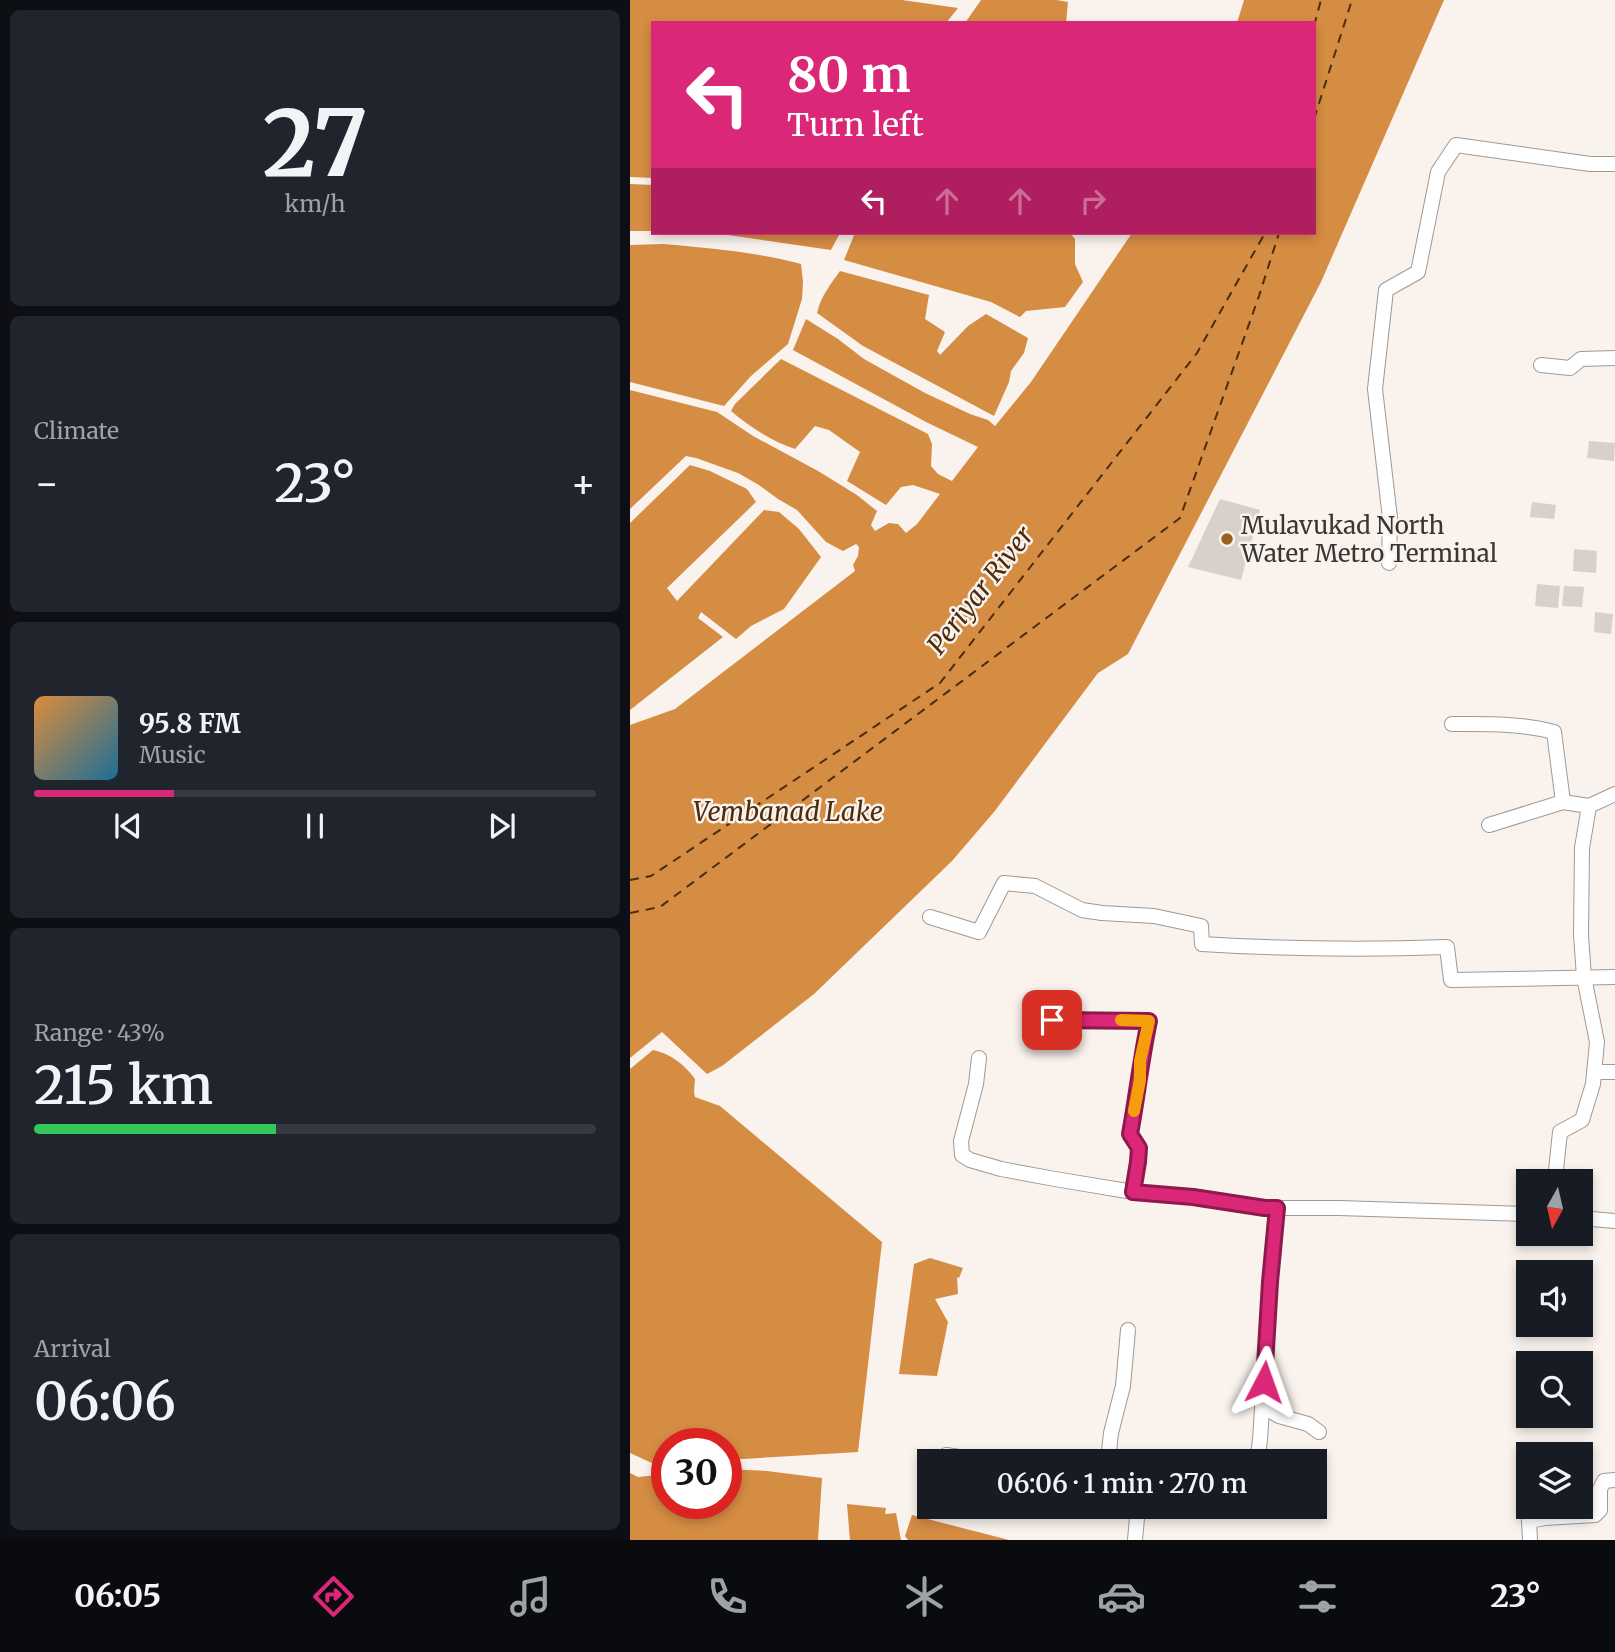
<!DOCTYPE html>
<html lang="en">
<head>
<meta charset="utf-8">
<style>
	:root { --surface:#171b24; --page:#20242c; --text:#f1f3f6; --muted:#9ea1a6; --line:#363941; --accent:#db2777 }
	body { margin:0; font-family:Merriweather,serif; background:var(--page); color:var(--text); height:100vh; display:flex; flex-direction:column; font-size:26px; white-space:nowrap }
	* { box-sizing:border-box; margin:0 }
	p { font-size:23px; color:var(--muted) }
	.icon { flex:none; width:38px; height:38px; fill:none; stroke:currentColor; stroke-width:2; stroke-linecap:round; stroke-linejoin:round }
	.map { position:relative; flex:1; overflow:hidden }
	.drawer { display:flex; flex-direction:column; gap:10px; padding:10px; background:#0d0f14; width:630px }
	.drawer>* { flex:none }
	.banner { position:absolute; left:21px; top:21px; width:665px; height:214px; border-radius:0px; box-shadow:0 4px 10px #0003; background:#db2777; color:#fff; overflow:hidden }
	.needle { width:46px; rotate:188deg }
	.fabs { position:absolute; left:886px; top:1169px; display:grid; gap:14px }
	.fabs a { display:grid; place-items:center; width:77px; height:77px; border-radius:0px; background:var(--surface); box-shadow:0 4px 10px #0003; font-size:35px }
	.speed { position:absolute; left:21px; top:1428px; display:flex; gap:14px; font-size:35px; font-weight:700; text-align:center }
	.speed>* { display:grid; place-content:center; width:91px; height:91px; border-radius:50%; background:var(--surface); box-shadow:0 4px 10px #0003; line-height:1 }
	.speed .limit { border:10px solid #d22; background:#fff; color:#111 }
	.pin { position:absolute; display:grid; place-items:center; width:60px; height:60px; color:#fff; margin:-30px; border-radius:14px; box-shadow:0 4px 10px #0006 }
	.me { position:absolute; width:77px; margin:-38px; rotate:4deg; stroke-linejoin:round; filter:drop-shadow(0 0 5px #0008) }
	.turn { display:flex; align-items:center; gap:24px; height:147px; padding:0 21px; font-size:32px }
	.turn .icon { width:91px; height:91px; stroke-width:2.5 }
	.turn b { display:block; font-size:49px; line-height:60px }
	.lanes { display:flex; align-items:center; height:66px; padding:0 21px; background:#0003; justify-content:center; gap:35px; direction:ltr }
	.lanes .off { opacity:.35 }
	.big { font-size:52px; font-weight:600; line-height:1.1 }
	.drawer .tile { flex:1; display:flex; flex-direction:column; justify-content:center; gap:10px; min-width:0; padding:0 24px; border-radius:10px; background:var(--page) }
	.drawer .dial { align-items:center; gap:0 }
	.dial b { font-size:91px; line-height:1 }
	.song { display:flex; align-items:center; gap:21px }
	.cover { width:84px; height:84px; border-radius:10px; background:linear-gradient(135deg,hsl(30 70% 55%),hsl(200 70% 35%)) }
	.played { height:7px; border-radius:4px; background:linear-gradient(90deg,var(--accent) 25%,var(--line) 25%) }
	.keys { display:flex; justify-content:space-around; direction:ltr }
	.heat { display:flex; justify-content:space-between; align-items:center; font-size:38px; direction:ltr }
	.charge { height:10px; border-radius:5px; background:linear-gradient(90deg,#34c759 43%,var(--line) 0) }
	.trip { position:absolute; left:287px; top:1449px; width:410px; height:70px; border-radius:0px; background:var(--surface); box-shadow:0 4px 10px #0003; font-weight:600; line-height:70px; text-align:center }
	.tab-bar { display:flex; height:112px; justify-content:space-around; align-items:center; background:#090b0e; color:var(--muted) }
	.tab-bar .icon { width:49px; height:49px }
	.tab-bar .selected { color:var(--accent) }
	.tab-bar b { font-size:32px; color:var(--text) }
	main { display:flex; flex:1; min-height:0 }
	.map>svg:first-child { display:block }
	.water { fill:#d58c43 }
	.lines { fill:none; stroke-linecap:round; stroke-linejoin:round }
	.ferry { stroke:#4b2d0e; stroke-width:2; stroke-dasharray:9 7; stroke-linecap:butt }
	.building { fill:#d7d0cb }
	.street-casing { stroke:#9f9994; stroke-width:16 }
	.street { stroke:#fff; stroke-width:14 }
	.route-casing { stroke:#8e194d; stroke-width:18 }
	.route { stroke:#db2777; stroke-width:12 }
	.slow { stroke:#f59e0b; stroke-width:12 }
	.poi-dot { fill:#9c6121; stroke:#f9f2ed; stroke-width:2.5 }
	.labels { text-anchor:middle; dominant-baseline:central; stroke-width:5; stroke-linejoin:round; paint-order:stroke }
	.poi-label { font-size:24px; fill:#393634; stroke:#f9f2ed; text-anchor:start }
	.water-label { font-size:26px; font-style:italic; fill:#4b2d0e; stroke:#f9f2ed }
</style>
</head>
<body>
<main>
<section class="drawer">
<div class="tile dial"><b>27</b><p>km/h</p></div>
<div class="tile"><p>Climate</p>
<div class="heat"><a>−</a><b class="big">23°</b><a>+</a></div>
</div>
<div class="tile">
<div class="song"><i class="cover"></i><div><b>95.8 FM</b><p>Music</p></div></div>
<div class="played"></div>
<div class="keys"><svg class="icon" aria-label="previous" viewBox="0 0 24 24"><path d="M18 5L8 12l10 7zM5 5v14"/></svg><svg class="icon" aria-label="pause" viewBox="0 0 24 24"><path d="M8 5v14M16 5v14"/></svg><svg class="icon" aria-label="next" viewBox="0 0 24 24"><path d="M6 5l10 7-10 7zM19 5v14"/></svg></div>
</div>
<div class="tile"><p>Range · 43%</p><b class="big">215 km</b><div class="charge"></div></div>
<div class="tile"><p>Arrival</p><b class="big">06:06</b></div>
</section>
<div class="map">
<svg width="985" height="1540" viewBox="0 0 985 1540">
	<rect width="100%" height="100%" fill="#f9f2ed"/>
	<g class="water">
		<polygon points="0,0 272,0 328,8 316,23 23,23 23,178 0,177"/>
		<polygon points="351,0 427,0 438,2 436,23 335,23"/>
		<path d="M614,0h200l-123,282 -193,372 -30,19 -104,139 -42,49 -138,133 -92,72 -15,8 -45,-42 -32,26v-333l45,-16 180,-138 -2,-6 5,-9 1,-9 -3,-3 -13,7 -17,-9 -29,-32 -19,-11 -19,-14 -21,-12 -42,-15 -10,-2 -56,53v-119l87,22 36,24 65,35 39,24 20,16 -6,14 4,6 14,-8 9,1 8,9 11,-9 23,-30 -27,-9 -12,2 -15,18 -39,-24 13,-29 -31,-22 -14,-4 -20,23c-24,-8 -45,-22 -64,-38l4,-7 46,-45 147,75 4,10 -1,22 7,8 14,7 26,-34 -52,-25 -133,-72 13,-31 32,20 26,20 61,34 45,21 18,6 7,6 36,-44 101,-149h182v-210h-77z"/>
		<polygon points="0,184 23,185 23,231 0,231"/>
		<polygon points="84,233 210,233 201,250"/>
		<polygon points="225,233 440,233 445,239 445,264 453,282 435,307 396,311 390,317 361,302 214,260"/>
		<path d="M33,244c46,4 93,8 138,20l2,18 -1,17 -14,45 -37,32 -27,30 -94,-24v-137z"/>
		<path d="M210,271l89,24 -4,24 20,13 -8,19 3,4 28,-29 18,-12 42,24 -4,15 -13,18 -2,11 -15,34 -131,-70 -46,-33c4,-17 13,-28 23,-42z"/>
		<polygon points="60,465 80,471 117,489 126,502 37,588 47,601 134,510 149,512 169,529 191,557 154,609 121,626 106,639 71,612 68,618 93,637 0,710 0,523"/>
		<path d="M23,1050c18,4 31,14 42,29l-1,13 1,5 25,9 162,136 -24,210 -132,8v-16h-59v20h-13l-24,-11v-384z"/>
		<polygon points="300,1258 333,1268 329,1278 327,1277 328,1294 305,1299 318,1322 307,1376 269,1374 284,1264"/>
		<polygon points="96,1469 137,1471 192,1478 188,1540 0,1540 0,1473 8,1477 37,1474 37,1503 96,1503"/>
		<polygon points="217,1504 256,1508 255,1514 266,1513 271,1540 220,1540"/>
		<polygon points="282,1515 379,1540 278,1540 275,1536"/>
	</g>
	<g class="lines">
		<g class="ferry">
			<polyline points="684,26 691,0"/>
			<polyline points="684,119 722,0"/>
			<polyline points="0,880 21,876 310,683 567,353 635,233"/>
			<polyline points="0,913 30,907 550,518 629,296 649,233"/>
		</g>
	</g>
	<g class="building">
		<polygon points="959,441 985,443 984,461 957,458"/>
		<polygon points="590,499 630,510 611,580 558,567"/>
		<polygon points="902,502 926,505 924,519 900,517"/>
		<polygon points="944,549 967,551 966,573 943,571"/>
		<polygon points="907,584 930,586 928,608 905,606"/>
		<polygon points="934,586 954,587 952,607 932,606"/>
		<polygon points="965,612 983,614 981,634 964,632"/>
	</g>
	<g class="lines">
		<defs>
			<g id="street">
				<polyline points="911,365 940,368 951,359 985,358"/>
				<polyline points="759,563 760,518 745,389 756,290 788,272 808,172 826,145 960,164 985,164"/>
				<path d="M822,724c35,0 68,-1 102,8l9,70 26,4 -7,42 -1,87 3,42 13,65 -4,42 -11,36 -22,12 -4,38 1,11"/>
				<polyline points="959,806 985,794"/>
				<polyline points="859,825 933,802"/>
				<path d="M300,917l49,15 25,-49 31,3 47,24 20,3 52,3 47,10 1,18c82,5 163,6 245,3l4,33 164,-3"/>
				<path d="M423,1020l96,1c-8,38 -12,75 -19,113l9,14 -6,44"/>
				<polyline points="349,1058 346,1084 331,1141 332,1155 340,1160 371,1169 425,1179 503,1192 563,1197 635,1208 709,1208 898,1214"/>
				<polyline points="964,1072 985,1072"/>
				<polyline points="950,1218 985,1221"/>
				<polyline points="632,1406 649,1416 678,1424 689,1432"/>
				<polyline points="316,1455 356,1461"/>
				<polyline points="478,1461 481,1433 493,1386 498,1330"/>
				<polyline points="627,1461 630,1440 640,1282 647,1207"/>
				<polyline points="505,1540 508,1507"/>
				<polyline points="900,1540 899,1521 915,1518 965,1515 970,1510 970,1489 974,1481 985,1480"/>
			</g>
		</defs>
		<use href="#street" class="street-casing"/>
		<use href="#street" class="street"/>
	</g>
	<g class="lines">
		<defs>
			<path id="route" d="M422,1020l97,1c-8,38 -12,75 -19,113l9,14 -1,14 -5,30 60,5 72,11h12l-7,74 -6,100"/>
		</defs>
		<use href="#route" class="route-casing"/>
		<use href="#route" class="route"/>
		<polyline class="slow" points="491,1020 519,1021 510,1061 510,1080 504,1111"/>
	</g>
	<circle class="poi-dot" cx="597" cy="539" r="7"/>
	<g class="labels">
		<g class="poi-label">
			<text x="611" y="525">Mulavukad North<tspan x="611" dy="28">Water Metro Terminal</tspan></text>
		</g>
		<g class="water-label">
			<text transform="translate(350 590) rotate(-52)">Periyar River</text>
			<text x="158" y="811">Vembanad Lake</text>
		</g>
	</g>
</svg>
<div class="fabs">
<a><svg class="needle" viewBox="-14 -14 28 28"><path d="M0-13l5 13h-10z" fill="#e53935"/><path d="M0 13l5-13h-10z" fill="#9ea1a6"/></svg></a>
<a><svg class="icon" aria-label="sound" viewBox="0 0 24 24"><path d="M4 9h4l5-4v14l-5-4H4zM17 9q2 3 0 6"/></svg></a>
<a><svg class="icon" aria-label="search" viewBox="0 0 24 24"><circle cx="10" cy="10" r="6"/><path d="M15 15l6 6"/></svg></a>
<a><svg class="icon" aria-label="layers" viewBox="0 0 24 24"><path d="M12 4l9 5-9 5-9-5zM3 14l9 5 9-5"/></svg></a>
</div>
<div class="speed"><div class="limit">30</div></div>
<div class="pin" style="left:422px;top:1020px;background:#d93025"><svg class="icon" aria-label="arrive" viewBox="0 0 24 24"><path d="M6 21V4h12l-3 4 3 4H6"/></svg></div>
<svg class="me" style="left:634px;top:1382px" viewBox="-20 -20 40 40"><path d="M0-17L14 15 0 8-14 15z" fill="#db2777" stroke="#fff" stroke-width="4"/></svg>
<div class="trip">06:06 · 1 min · 270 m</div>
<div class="banner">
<div class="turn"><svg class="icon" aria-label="left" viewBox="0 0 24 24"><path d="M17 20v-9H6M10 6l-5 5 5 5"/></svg><div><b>80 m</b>Turn left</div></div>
<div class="lanes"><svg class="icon" aria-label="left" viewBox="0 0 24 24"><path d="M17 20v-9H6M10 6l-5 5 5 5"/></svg><svg class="icon off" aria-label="ahead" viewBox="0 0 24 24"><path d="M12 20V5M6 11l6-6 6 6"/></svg><svg class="icon off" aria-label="ahead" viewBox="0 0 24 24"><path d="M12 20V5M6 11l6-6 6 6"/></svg><svg class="icon off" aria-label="right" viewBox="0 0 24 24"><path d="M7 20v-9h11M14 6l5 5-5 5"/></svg></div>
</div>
</div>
</main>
<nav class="tab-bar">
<b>06:05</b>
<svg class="icon selected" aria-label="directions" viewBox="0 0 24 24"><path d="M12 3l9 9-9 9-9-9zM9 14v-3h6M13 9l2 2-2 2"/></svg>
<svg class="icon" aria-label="music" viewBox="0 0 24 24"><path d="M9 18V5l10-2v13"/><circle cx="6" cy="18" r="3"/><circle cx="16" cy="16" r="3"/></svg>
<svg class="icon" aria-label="phone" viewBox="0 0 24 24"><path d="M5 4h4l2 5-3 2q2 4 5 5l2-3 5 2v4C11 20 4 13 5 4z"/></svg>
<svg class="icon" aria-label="climate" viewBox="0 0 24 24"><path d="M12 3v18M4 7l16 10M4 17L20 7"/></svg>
<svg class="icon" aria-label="car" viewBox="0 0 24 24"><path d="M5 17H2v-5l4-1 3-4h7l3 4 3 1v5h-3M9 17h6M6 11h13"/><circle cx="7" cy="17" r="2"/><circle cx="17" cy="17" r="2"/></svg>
<svg class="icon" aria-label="filters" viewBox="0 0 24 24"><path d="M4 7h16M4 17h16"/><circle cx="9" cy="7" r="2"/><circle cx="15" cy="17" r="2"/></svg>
<b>23°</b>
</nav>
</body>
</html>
